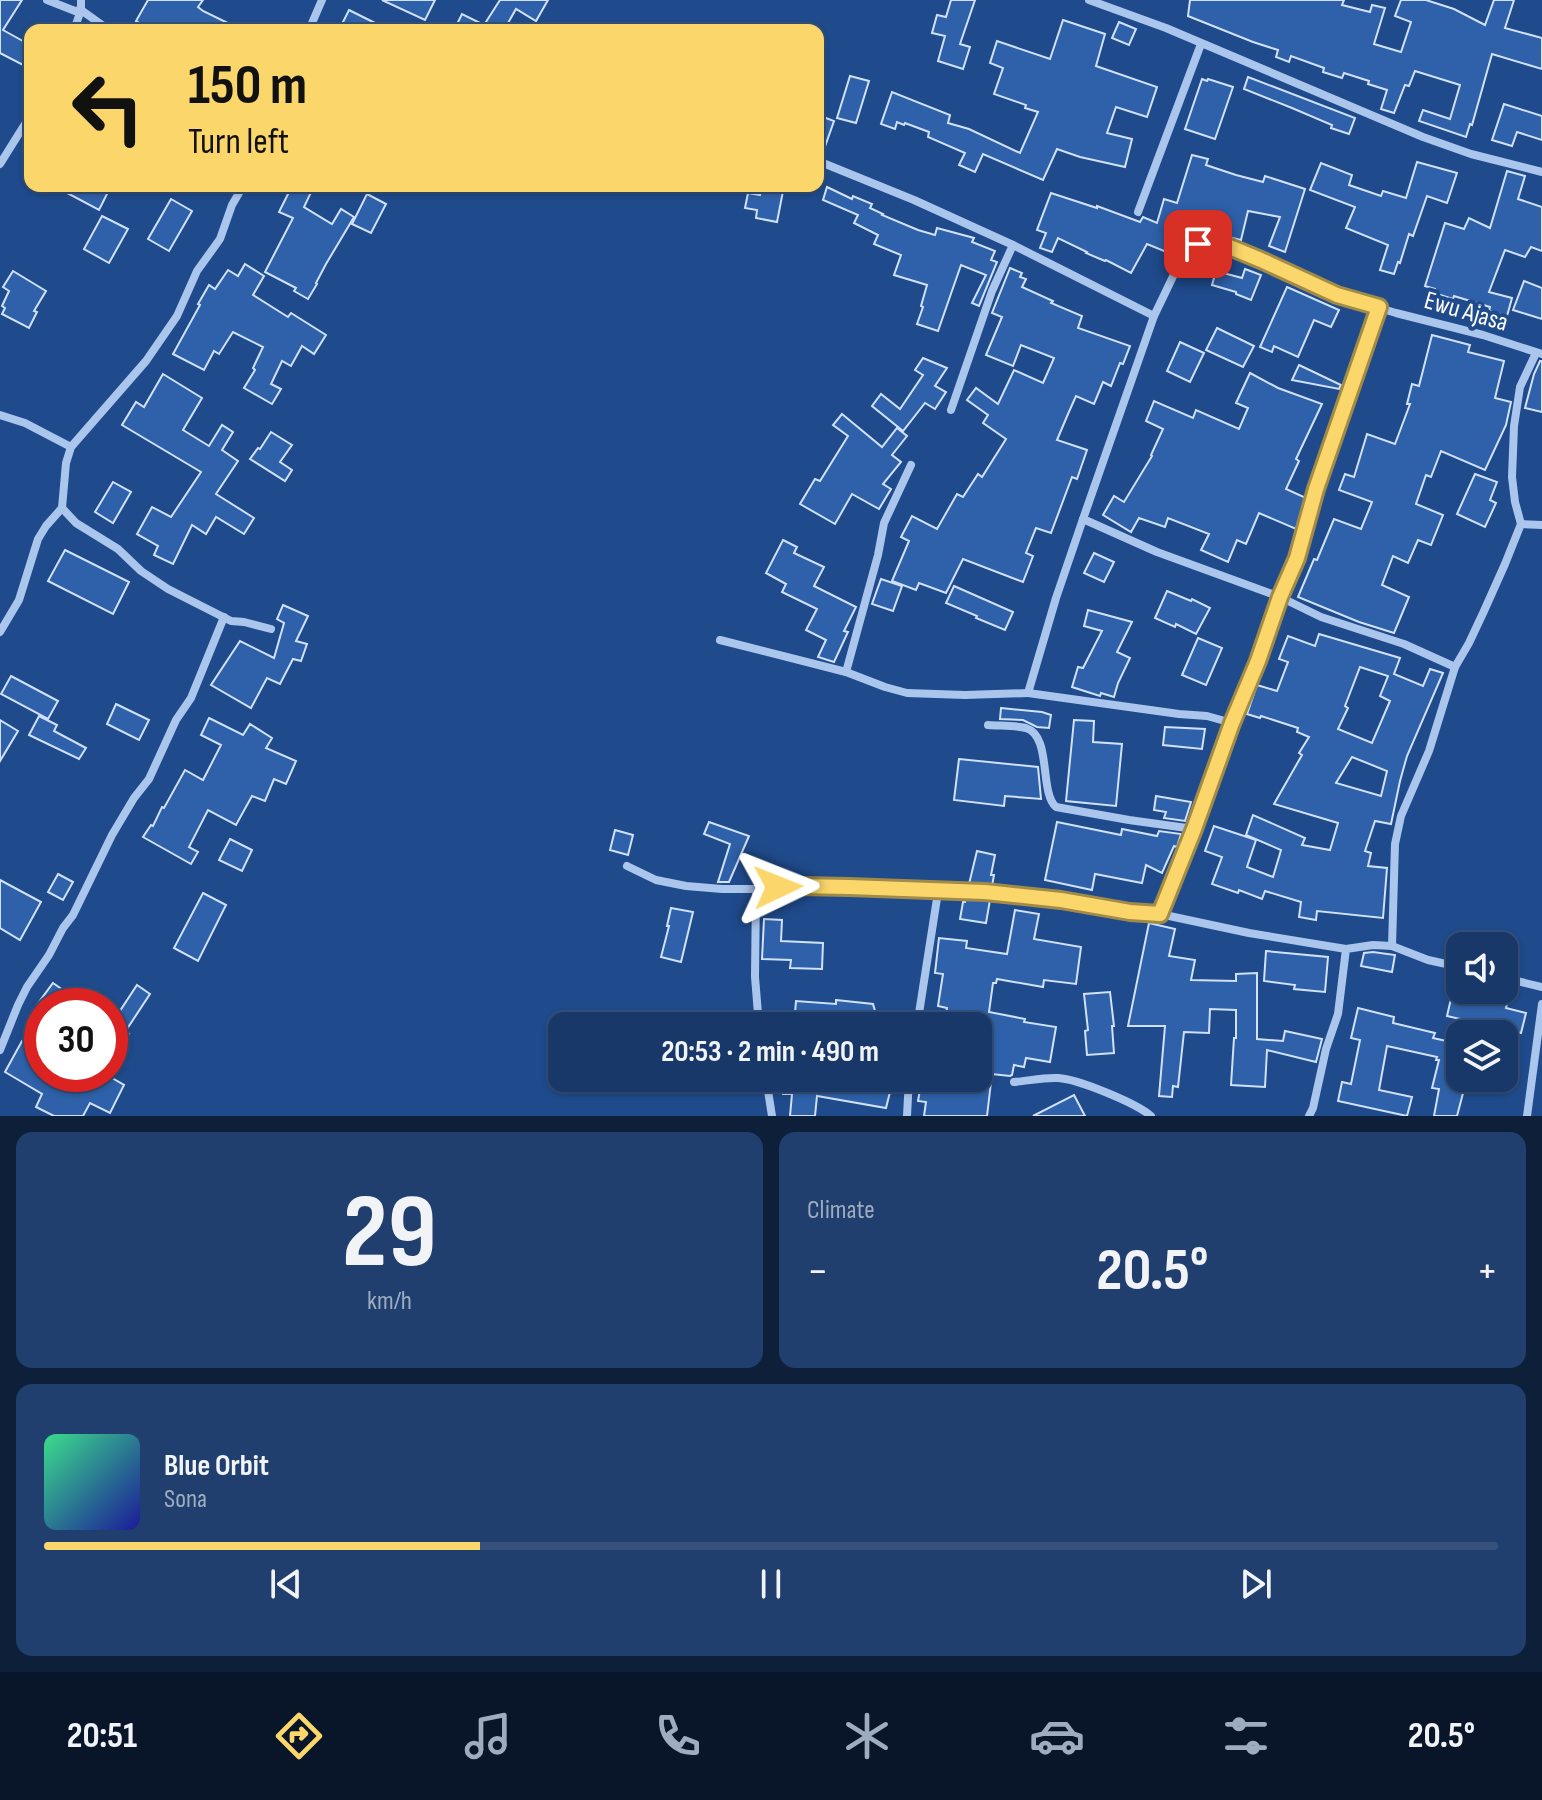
<!DOCTYPE html>
<html lang="en">
<head>
<meta charset="utf-8">
<style>
	:root { --surface:#173868; --page:#203f6e; --text:#f1f3f6; --muted:#9eacc0; --line:#36527c; --accent:#fad66b }
	body { margin:0; font-family:"Sofia Sans Condensed",sans-serif; background:var(--page); color:var(--text); height:100vh; display:flex; flex-direction:column; font-size:30px; white-space:nowrap }
	* { box-sizing:border-box; margin:0 }
	p { font-size:26px; color:var(--muted) }
	.icon { flex:none; width:44px; height:44px; fill:none; stroke:currentColor; stroke-width:2; stroke-linecap:round; stroke-linejoin:round }
	.map { position:relative; height:1116px; overflow:hidden }
	.drawer { display:flex; flex-direction:column; gap:16px; padding:16px; background:#0d1f39; flex:1 }
	.drawer>* { flex:none }
	.top-card { position:absolute; left:24px; top:24px; width:800px; height:168px; border-radius:16px; box-shadow:0 2px 6px #0004,0 0 0 2px var(--line); background:#fad66b; color:#111; overflow:hidden }
	.buttons { position:absolute; left:1446px; top:932px; display:grid; gap:16px }
	.buttons a { display:grid; place-items:center; width:72px; height:72px; border-radius:16px; background:var(--surface); box-shadow:0 2px 6px #0004,0 0 0 2px var(--line); font-size:40px }
	.speed { position:absolute; left:24px; top:988px; display:flex; gap:16px; font-size:40px; font-weight:700; text-align:center }
	.speed>* { display:grid; place-content:center; width:104px; height:104px; border-radius:50%; background:var(--surface); box-shadow:0 2px 6px #0004,0 0 0 2px var(--line); line-height:1 }
	.speed .limit { border:12px solid #d22; background:#fff; color:#111 }
	.pin { position:absolute; display:grid; place-items:center; width:68px; height:68px; color:#fff; margin:-34px; border-radius:16px; box-shadow:0 4px 12px #0006 }
	.me { position:absolute; width:88px; margin:-44px; rotate:88deg; stroke-linejoin:round; filter:drop-shadow(0 0 6px #0008) }
	.turn { display:flex; align-items:center; gap:28px; height:168px; padding:0 32px; font-size:36px }
	.turn .icon { width:104px; height:104px; stroke-width:2.5 }
	.turn b { display:block; font-size:56px; line-height:68px }
	.big { font-size:60px; font-weight:700; line-height:1.1 }
	.drawer .tile { flex:1; display:flex; flex-direction:column; justify-content:center; gap:12px; min-width:0; padding:0 28px; border-radius:16px; background:var(--page) }
	.drawer .dial { align-items:center; gap:0 }
	.dial b { font-size:104px; line-height:1 }
	.song { display:flex; align-items:center; gap:24px }
	.cover { width:96px; height:96px; border-radius:12px; background:linear-gradient(135deg,hsl(150 70% 55%),hsl(240 70% 35%)) }
	.played { height:8px; border-radius:4px; background:linear-gradient(90deg,var(--accent) 30%,var(--line) 30%) }
	.keys { display:flex; justify-content:space-around; direction:ltr }
	.heat { display:flex; justify-content:space-between; align-items:center; font-size:44px; direction:ltr }
	.drawer .tiles { flex:1; display:grid; gap:16px; grid-template-columns:1fr 1fr }
	.tile:last-child { grid-column:span 2 }
	.trip { position:absolute; left:548px; top:1012px; width:444px; height:80px; border-radius:16px; background:var(--surface); box-shadow:0 2px 6px #0004,0 0 0 2px var(--line); font-weight:700; line-height:80px; text-align:center }
	.tab-bar { display:flex; height:128px; justify-content:space-around; align-items:center; background:#09162a; color:var(--muted) }
	.tab-bar .icon { width:56px; height:56px }
	.tab-bar .on { color:var(--accent) }
	.tab-bar b { font-size:36px; color:var(--text) }
	.map>svg:first-child { display:block }
	.building { fill:#2e61a9; stroke:#d0e1f9; stroke-width:2; fill-rule:evenodd }
	.lines { fill:none; stroke-linecap:round; stroke-linejoin:round }
	.minor { stroke:#abc6ec; stroke-width:8 }
	.route-casing { stroke:#a28b46; stroke-width:20 }
	.route { stroke:#fad66b; stroke-width:14 }
	.labels { text-anchor:middle; dominant-baseline:central; stroke-width:8; stroke-linejoin:round; paint-order:stroke }
	.street-label { font-size:26px; fill:#fff; stroke:#1f4a8b }
</style>
</head>
<body>
<div class="map">
<svg width="1542" height="1116" viewBox="0 0 1542 1116">
	<rect width="100%" height="100%" fill="#1f4a8b"/>
	<g class="building">
		<polygon points="0,0 22,0 3,30 30,45 30,53 23,65 0,53"/>
		<polygon points="148,0 203,0 198,7 203,11 242,30 170,30 159,24 156,30 152,30 136,21"/>
		<polygon points="382,0 435,0 425,20"/>
		<polygon points="500,0 548,0 536,21 516,9 504,30 454,30 462,14 484,25"/>
		<polygon points="951,0 975,0 960,44 970,47 963,69 938,61 945,36 932,33 937,15 946,17"/>
		<polygon points="1190,0 1344,0 1342,5 1370,12 1372,5 1385,8 1374,44 1401,52 1411,22 1395,16 1401,0 1426,0 1454,9 1485,25 1494,0 1514,0 1505,28 1542,38 1542,69 1492,54 1472,125 1470,124 1466,137 1419,121 1423,110 1450,119 1460,85 1415,71 1409,86 1405,85 1394,113 1381,109 1387,90 1368,84 1369,81 1344,73 1342,78 1323,72 1324,68 1291,56 1289,62 1276,57 1278,50 1253,42 1188,16"/>
		<polygon points="349,10 389,30 339,30"/>
		<polygon points="1063,20 1105,34 1096,66 1157,87 1147,117 1116,107 1107,133 1132,139 1125,167 1080,157 1057,149 1043,180 983,154 975,172 959,165 965,153 928,137 929,132 905,123 904,125 897,122 895,129 881,124 892,92 950,115 948,123 969,129 1020,153 1038,112 1025,108 1026,105 994,94 1003,68 990,63 997,41 1050,59"/>
		<polygon points="1119,22 1136,29 1129,45 1112,38"/>
		<polygon points="850,76 869,81 856,123 837,118"/>
		<polygon points="1248,77 1355,118 1349,134 1331,128 1332,125 1292,108 1244,89"/>
		<polygon points="1202,79 1207,81 1208,79 1233,87 1215,139 1185,129"/>
		<polygon points="1504,104 1542,116 1542,140 1517,132 1512,146 1492,140"/>
		<polygon points="818,115 834,121 822,155 818,154"/>
		<polygon points="1192,155 1208,159 1206,165 1236,175 1263,182 1265,176 1305,189 1285,252 1269,246 1280,217 1248,211 1241,240 1181,226 1169,253 1147,244 1131,273 1106,260 1105,261 1086,253 1087,252 1058,238 1052,252 1040,248 1046,233 1037,230 1051,193 1097,208 1097,206 1140,222 1143,217 1157,223 1164,199 1177,203"/>
		<polygon points="1417,162 1457,173 1447,203 1427,196 1413,236 1409,234 1400,263 1398,262 1394,274 1380,270 1388,245 1346,228 1355,207 1310,190 1321,163 1352,175 1349,185 1381,196 1383,191 1406,198"/>
		<polygon points="1507,171 1525,176 1518,199 1542,207 1542,251 1531,247 1525,257 1505,250 1489,292 1512,298 1507,316 1489,311 1490,307 1454,296 1453,299 1434,293 1435,289 1425,286 1445,223 1464,229 1469,218 1490,228"/>
		<polygon points="54,186 97,186 108,192 99,210"/>
		<polygon points="292,186 314,186 304,207 332,224 341,209 354,217 326,264 316,283 317,284 308,299 294,291 296,288 265,272 293,218 279,212"/>
		<polygon points="762,186 784,186 777,222 756,218 757,210 745,208 748,193 760,195"/>
		<polygon points="827,187 852,199 853,196 872,204 870,208 883,214 882,215 918,230 935,235 937,228 974,238 972,242 995,251 991,260 997,262 979,306 972,303 986,275 961,265 938,331 917,324 923,307 921,306 927,285 894,275 901,255 874,244 878,235 854,223 858,215 823,200"/>
		<polygon points="367,194 386,204 371,233 352,224"/>
		<polygon points="171,199 192,211 169,251 148,239"/>
		<polygon points="102,216 128,229 109,263 84,249"/>
		<polygon points="245,264 264,276 253,295 288,317 291,313 326,335 314,354 302,346 291,366 282,361 271,384 281,389 272,404 244,388 255,370 253,368 263,347 233,332 219,354 214,351 204,370 173,354 200,305 198,304 209,285 215,289 228,270 238,276"/>
		<polygon points="1010,268 1022,273 1020,277 1026,279 1022,287 1053,301 1051,303 1082,316 1078,328 1130,346 1123,364 1120,363 1111,386 1103,382 1094,404 1076,396 1068,414 1057,440 1087,450 1077,479 1072,477 1051,533 1036,528 1026,553 1033,556 1023,582 963,559 946,593 919,583 916,590 892,581 909,541 901,537 912,516 937,529 957,494 963,497 978,474 982,477 1006,439 983,423 988,415 967,400 976,388 998,404 1014,370 1043,383 1054,358 1021,345 1013,366 986,355 1002,317 992,313"/>
		<polygon points="1245,269 1261,275 1251,300 1236,294 1236,292 1212,285 1216,271 1242,278"/>
		<polygon points="13,271 46,291 34,311 37,312 29,328 2,314 5,308 2,306 9,291 3,287"/>
		<polygon points="1524,281 1542,288 1542,319 1513,310"/>
		<polygon points="1287,287 1339,310 1331,327 1314,320 1298,357 1274,346 1272,352 1260,347"/>
		<polygon points="1217,328 1254,346 1243,367 1206,350"/>
		<polygon points="1432,335 1470,345 1468,352 1504,361 1495,398 1511,402 1506,425 1485,470 1441,451 1431,477 1426,475 1416,504 1443,515 1431,545 1418,540 1408,563 1393,556 1382,585 1409,597 1394,633 1359,622 1298,597 1314,559 1317,560 1334,519 1361,529 1372,502 1339,490 1345,474 1354,477 1367,434 1395,444 1410,404 1407,404 1412,384 1419,386"/>
		<polygon points="1180,342 1204,353 1190,382 1167,371"/>
		<polygon points="923,358 947,368 935,386 946,392 935,409 925,403 903,431 872,406 881,394 900,409 923,375 915,370"/>
		<polygon points="1540,361 1542,361 1542,412 1525,408 1534,374"/>
		<polygon points="1299,365 1341,385 1339,389 1292,380"/>
		<polygon points="1250,373 1278,388 1322,404 1296,459 1299,461 1286,489 1306,498 1296,529 1259,513 1246,544 1237,540 1228,562 1201,550 1209,534 1168,518 1165,527 1139,518 1131,532 1103,515 1114,496 1124,502 1152,456 1151,455 1163,429 1146,421 1154,401 1193,418 1196,410 1239,429 1248,408 1236,403"/>
		<polygon points="163,374 202,398 183,430 209,446 222,425 233,432 222,450 238,461 216,494 254,518 244,534 216,517 206,534 192,525 173,564 154,555 158,546 137,534 152,507 171,517 201,472 122,425 136,402 144,407"/>
		<polygon points="842,414 882,447 897,428 907,436 892,455 901,462 883,484 891,489 879,509 852,494 835,524 800,504 815,479 820,481 848,436 833,425"/>
		<polygon points="271,432 292,445 280,462 292,470 285,481 250,459 258,448 260,449"/>
		<polygon points="1475,474 1497,482 1490,500 1496,503 1485,527 1457,514"/>
		<polygon points="113,482 131,492 113,523 95,512"/>
		<polygon points="783,540 797,547 794,553 824,567 814,586 856,607 844,631 848,632 834,662 818,657 826,640 806,630 817,609 782,592 786,584 766,573"/>
		<polygon points="65,550 129,582 113,614 48,581"/>
		<polygon points="1094,553 1114,562 1104,582 1084,573"/>
		<polygon points="881,579 902,586 893,611 872,604"/>
		<polygon points="954,586 1013,612 1005,630 976,618 977,616 946,603"/>
		<polygon points="1167,591 1191,601 1192,599 1210,608 1196,634 1176,624 1175,627 1155,618"/>
		<polygon points="283,605 308,616 296,641 307,644 301,661 293,659 280,684 267,678 251,708 211,685 240,641 274,658 284,623 277,619"/>
		<polygon points="1088,610 1132,622 1117,652 1130,658 1118,683 1114,697 1101,693 1100,696 1072,687 1078,667 1083,668 1102,631 1084,626"/>
		<path d="M1319,634l81,24 -6,16 29,12 7,-17 13,4 -36,83 -7,25 -9,43 -16,-3 -10,30 6,2 -3,13 19,2 -4,50 -66,-7 -1,9 -17,-3 2,-15 -36,-11 -3,8 -23,-9 -1,3 -26,-9 10,-27 -17,-6 9,-25 42,14 -9,27 26,10 8,-27 -35,-15 7,-20 52,23 -3,7 28,5 8,-27 -64,-19 28,-49 -3,-2 10,-16 -12,-5 1,-4 -37,-12 -1,2 -13,-4 10,-29 20,6 11,-29 -9,-3 9,-23 27,10zM1360,667l28,9 -8,20 10,5 -18,42 -34,-14 10,-21 -3,-2zM1352,757l35,14 -6,25 -45,-13z"/>
		<polygon points="1198,638 1222,648 1206,685 1182,675"/>
		<polygon points="11,676 58,701 48,719 1,694"/>
		<polygon points="116,704 149,720 139,740 107,724"/>
		<polygon points="1001,708 1042,712 1051,715 1049,728 1037,727 1023,720 1000,719"/>
		<polygon points="39,716 57,725 54,731 86,748 79,759 29,735"/>
		<polygon points="209,718 243,735 250,724 272,738 266,748 296,761 286,784 274,779 265,801 252,796 236,825 208,810 189,847 198,852 191,864 143,837 151,825 153,826 162,807 164,808 185,770 203,780 221,745 201,735"/>
		<polygon points="0,720 18,731 0,761"/>
		<polygon points="1074,720 1094,721 1093,742 1122,744 1116,806 1066,801"/>
		<polygon points="1165,727 1205,729 1202,749 1163,745"/>
		<polygon points="959,759 1038,767 1041,799 1005,796 1004,806 954,800"/>
		<polygon points="1156,796 1191,802 1185,821 1164,818 1166,812 1154,810"/>
		<polygon points="709,822 749,836 729,882 718,882 730,844 704,834"/>
		<polygon points="1057,822 1121,835 1122,829 1157,836 1159,831 1181,834 1177,847 1174,846 1162,873 1146,865 1142,883 1095,874 1092,890 1045,880"/>
		<polygon points="615,830 633,835 628,855 610,850"/>
		<polygon points="230,839 252,850 242,871 219,860"/>
		<polygon points="977,851 995,855 991,875 994,875 992,886 969,884"/>
		<polygon points="58,874 73,882 63,900 48,892"/>
		<polygon points="0,880 41,902 20,940 0,928"/>
		<polygon points="203,893 226,905 198,961 174,948"/>
		<polygon points="966,898 990,900 986,923 960,919 963,902 965,902"/>
		<polygon points="671,908 693,912 681,962 661,957 669,926 667,926"/>
		<polygon points="1015,910 1039,914 1034,939 1081,947 1076,984 1044,980 1043,987 997,979 996,983 993,983 989,1012 1025,1019 1024,1022 1056,1027 1050,1062 1026,1058 1024,1067 1014,1065 1012,1075 1010,1076 992,1074 987,1116 924,1116 926,1102 918,1101 922,1078 978,1078 978,1026 944,1026 947,1008 938,1006 943,974 935,973 939,938 967,941 966,948 1007,954"/>
		<polygon points="764,919 782,920 781,941 823,943 822,969 790,968 791,960 762,959"/>
		<polygon points="1149,923 1175,929 1169,956 1195,960 1191,980 1236,981 1236,974 1257,973 1257,1039 1283,1041 1285,1031 1322,1039 1316,1062 1267,1050 1265,1087 1231,1085 1234,1038 1236,1038 1236,1010 1210,1009 1209,1033 1184,1032 1178,1087 1173,1086 1172,1097 1159,1096 1165,1026 1128,1026"/>
		<polygon points="1266,951 1328,957 1325,992 1294,989 1295,985 1264,981"/>
		<polygon points="1373,952 1395,955 1392,972 1361,966 1364,953"/>
		<polygon points="53,983 70,995 68,997 81,1006 36,1006"/>
		<polygon points="137,985 150,994 125,1032 129,1034 110,1062 110,1026"/>
		<polygon points="1453,990 1510,990 1506,1008 1526,1013 1521,1033 1447,1016"/>
		<polygon points="1110,992 1114,1026 1112,1026 1114,1053 1087,1055 1085,1031 1088,1030 1084,994"/>
		<polygon points="836,1000 873,1004 877,1018 875,1026 794,1025 796,1001 836,1004"/>
		<polygon points="1358,1008 1394,1017 1393,1023 1435,1033 1433,1038 1460,1044 1460,1078 1467,1078 1457,1116 1434,1116 1439,1089 1432,1088 1439,1060 1436,1060 1437,1057 1387,1046 1379,1090 1412,1097 1407,1116 1338,1101 1342,1082 1351,1084 1360,1040 1351,1038"/>
		<polygon points="42,1016 42,1074 105,1074 124,1085 110,1113 90,1103 83,1116 54,1116 36,1107 42,1094 5,1072 22,1041 26,1043"/>
		<polygon points="784,1078 814,1078 890,1092 886,1108 817,1096 815,1116 790,1116 792,1094 783,1094"/>
		<polygon points="1074,1095 1085,1116 1033,1116"/>
	</g>
	<g class="lines">
		<g class="minor">
			<polyline points="47,0 75,11 81,10 109,30"/>
			<polyline points="1089,0 1166,28 1423,137 1471,154 1542,172"/>
			<polyline points="74,30 81,10 81,0"/>
			<polyline points="309,30 322,0"/>
			<polyline points="818,161 914,200 1013,245 1154,316"/>
			<polyline points="0,164 30,116"/>
			<polyline points="1138,212 1201,44"/>
			<polyline points="951,410 992,291 1013,245"/>
			<polyline points="0,415 25,423 71,447"/>
			<polyline points="62,508 76,523 118,549 141,571 168,589 231,621 244,622 271,629"/>
			<polyline points="1083,519 1056,598 1028,693 1179,714 1207,716 1232,723"/>
			<polyline points="1521,524 1542,525"/>
			<polyline points="0,632 19,600 38,539 46,526 62,508 66,463 71,447 146,361 177,316 197,271 220,239 232,205 243,186"/>
			<polyline points="720,640 846,672 885,687 907,693 965,695 1028,693"/>
			<polyline points="1455,667 1404,644 1321,617 1280,597 1157,552 1083,519 1154,316 1179,264 1188,250 1198,244 1215,241 1261,260 1337,295 1396,313 1483,335 1542,354"/>
			<polyline points="846,672 878,555 884,523 911,465"/>
			<path d="M988,725c12,1 26,0 38,3 26,8 13,64 30,79l73,13 65,9"/>
			<polyline points="627,866 656,880 686,886 722,889 756,889 799,886 985,892 1061,900 1130,912 1160,914 1194,829 1232,723 1258,661 1280,597 1297,558 1316,489 1379,307"/>
			<polyline points="756,889 755,977 759,1026"/>
			<polyline points="1160,914 1249,933 1346,949"/>
			<polyline points="1392,946 1395,844 1401,816 1429,751 1455,667 1469,643 1484,611 1505,564 1521,524 1515,502 1512,477 1514,426 1520,387 1536,353"/>
			<polyline points="1504,978 1542,987"/>
			<polyline points="917,1026 938,892"/>
			<polyline points="0,1050 18,1005 27,987 49,955 63,928 73,915 112,835 134,798 149,779 176,720 191,698 224,617"/>
			<polyline points="766,1078 772,1116"/>
			<path d="M1014,1082c14,-1 30,-5 44,-4 20,1 78,25 93,38"/>
			<polyline points="907,1116 909,1078"/>
			<polyline points="1309,1116 1313,1108 1326,1049 1338,1014 1346,949 1373,945 1392,946 1428,960 1460,967"/>
			<polyline points="1527,1116 1542,1004"/>
		</g>
	</g>
	<g class="lines">
		<defs>
			<polyline id="route" points="778,887 799,886 849,887 985,892 1061,900 1130,912 1160,914 1194,829 1232,723 1258,661 1280,597 1297,558 1316,489 1379,307 1337,295 1261,260 1215,241 1198,244"/>
		</defs>
		<use href="#route" class="route-casing"/>
		<use href="#route" class="route"/>
	</g>
	<g class="labels">
		<g class="street-label">
			<text transform="translate(1466 312) rotate(16)">Ewu Ajasa</text>
		</g>
	</g>
</svg>
<div class="buttons">
<a><svg class="icon" aria-label="sound" viewBox="0 0 24 24"><path d="M4 9h4l5-4v14l-5-4H4zM17 9q2 3 0 6"/></svg></a>
<a><svg class="icon" aria-label="layers" viewBox="0 0 24 24"><path d="M12 4l9 5-9 5-9-5zM3 14l9 5 9-5"/></svg></a>
</div>
<div class="speed"><div class="limit">30</div></div>
<div class="pin" style="left:1198px;top:244px;background:#d93025"><svg class="icon" aria-label="arrive" viewBox="0 0 24 24"><path d="M6 21V4h12l-3 4 3 4H6"/></svg></div>
<svg class="me" style="left:778px;top:887px" viewBox="-20 -20 40 40"><path d="M0-17L14 15 0 8-14 15z" fill="#fad66b" stroke="#fff" stroke-width="4"/></svg>
<div class="trip">20:53 · 2 min · 490 m</div>
<div class="top-card">
<div class="turn"><svg class="icon" aria-label="left" viewBox="0 0 24 24"><path d="M17 20v-9H6M10 6l-5 5 5 5"/></svg><div><b>150 m</b>Turn left</div></div>
</div>
</div>
<section class="drawer">
<div class="tiles">
<div class="tile dial"><b>29</b><p>km/h</p></div>
<div class="tile"><p>Climate</p>
<div class="heat"><a>−</a><b class="big">20.5°</b><a>+</a></div>
</div>
<div class="tile">
<div class="song"><i class="cover"></i><div><b>Blue Orbit</b><p>Sona</p></div></div>
<div class="played"></div>
<div class="keys"><svg class="icon" aria-label="previous" viewBox="0 0 24 24"><path d="M18 5L8 12l10 7zM5 5v14"/></svg><svg class="icon" aria-label="pause" viewBox="0 0 24 24"><path d="M8 5v14M16 5v14"/></svg><svg class="icon" aria-label="next" viewBox="0 0 24 24"><path d="M6 5l10 7-10 7zM19 5v14"/></svg></div>
</div>
</div>
</section>
<nav class="tab-bar">
<b>20:51</b>
<svg class="icon on" aria-label="directions" viewBox="0 0 24 24"><path d="M12 3l9 9-9 9-9-9zM9 14v-3h6M13 9l2 2-2 2"/></svg>
<svg class="icon" aria-label="music" viewBox="0 0 24 24"><path d="M9 18V5l10-2v13"/><circle cx="6" cy="18" r="3"/><circle cx="16" cy="16" r="3"/></svg>
<svg class="icon" aria-label="phone" viewBox="0 0 24 24"><path d="M5 4h4l2 5-3 2q2 4 5 5l2-3 5 2v4C11 20 4 13 5 4z"/></svg>
<svg class="icon" aria-label="climate" viewBox="0 0 24 24"><path d="M12 3v18M4 7l16 10M4 17L20 7"/></svg>
<svg class="icon" aria-label="car" viewBox="0 0 24 24"><path d="M5 17H2v-5l4-1 3-4h7l3 4 3 1v5h-3M9 17h6M6 11h13"/><circle cx="7" cy="17" r="2"/><circle cx="17" cy="17" r="2"/></svg>
<svg class="icon" aria-label="filters" viewBox="0 0 24 24"><path d="M4 7h16M4 17h16"/><circle cx="9" cy="7" r="2"/><circle cx="15" cy="17" r="2"/></svg>
<b>20.5°</b>
</nav>
</body>
</html>
